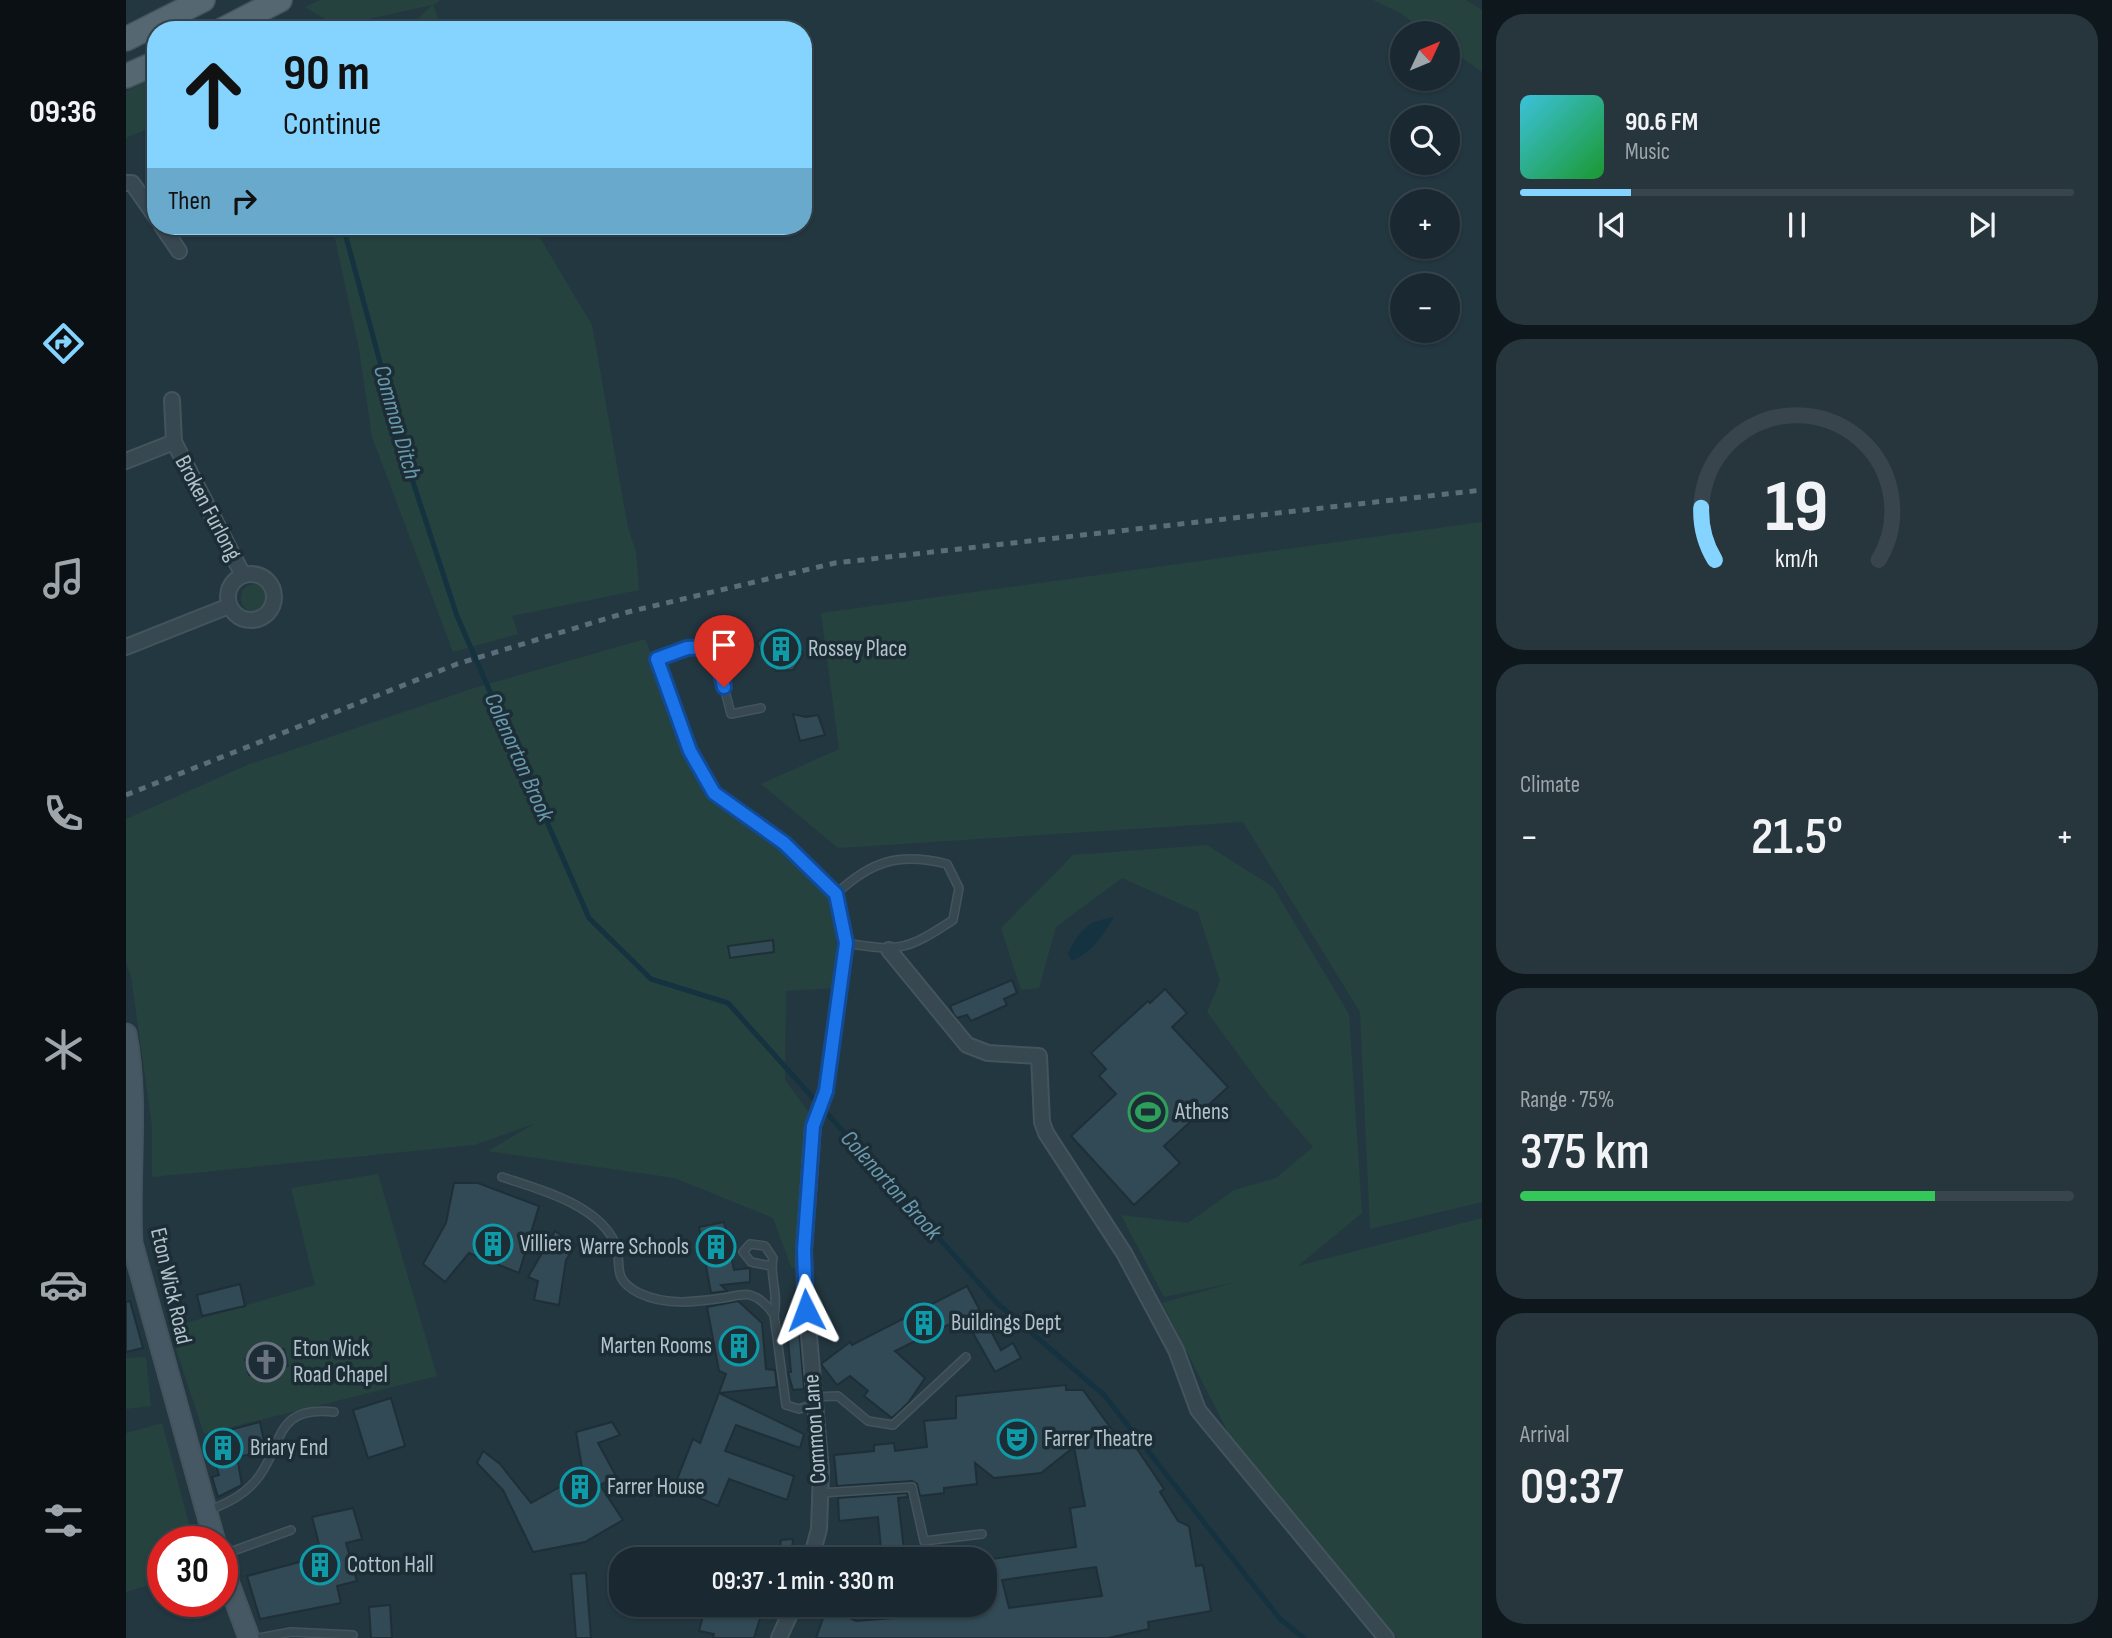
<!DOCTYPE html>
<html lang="en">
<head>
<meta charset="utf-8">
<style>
	:root { --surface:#1a2931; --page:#27353d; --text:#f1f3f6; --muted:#9fa6ab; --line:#38454d; --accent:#84d4ff }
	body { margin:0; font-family:"Sofia Sans Condensed",sans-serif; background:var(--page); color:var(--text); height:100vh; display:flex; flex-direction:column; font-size:26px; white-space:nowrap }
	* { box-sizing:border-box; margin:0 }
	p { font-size:23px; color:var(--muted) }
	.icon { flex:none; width:38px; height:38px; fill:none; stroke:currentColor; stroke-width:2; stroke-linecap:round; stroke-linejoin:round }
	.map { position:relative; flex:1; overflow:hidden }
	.panel { display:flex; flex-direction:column; gap:14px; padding:14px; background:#0e171b; width:630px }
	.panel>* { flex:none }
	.top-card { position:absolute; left:21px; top:21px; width:665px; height:214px; border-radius:28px; box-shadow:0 2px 5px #0004,0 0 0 2px var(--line); background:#84d4ff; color:#111; overflow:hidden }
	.needle { width:46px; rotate:46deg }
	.tools { position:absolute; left:1264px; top:21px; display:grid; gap:14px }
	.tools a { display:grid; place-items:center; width:70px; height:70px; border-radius:50%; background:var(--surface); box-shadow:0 2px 5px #0004,0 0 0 2px var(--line); font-size:35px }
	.speed { position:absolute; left:21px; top:1526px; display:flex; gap:14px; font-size:35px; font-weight:700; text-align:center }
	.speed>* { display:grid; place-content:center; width:91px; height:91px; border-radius:50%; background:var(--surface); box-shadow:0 2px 5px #0004,0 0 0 2px var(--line); line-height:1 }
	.speed .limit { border:10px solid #d22; background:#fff; color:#111 }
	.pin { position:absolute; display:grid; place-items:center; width:60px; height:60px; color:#fff; margin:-72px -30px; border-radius:50% 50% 50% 0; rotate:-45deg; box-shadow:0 0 7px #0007 }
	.pin .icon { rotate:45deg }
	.me { position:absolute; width:77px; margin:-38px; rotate:357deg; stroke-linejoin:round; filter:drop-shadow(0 0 5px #0008) }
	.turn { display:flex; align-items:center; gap:24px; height:147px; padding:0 21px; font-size:32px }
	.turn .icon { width:91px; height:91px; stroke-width:2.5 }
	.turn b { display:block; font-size:49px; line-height:60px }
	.then { display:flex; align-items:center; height:66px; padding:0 21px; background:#0003; gap:14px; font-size:26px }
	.big { font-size:52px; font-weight:600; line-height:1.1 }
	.panel .card { flex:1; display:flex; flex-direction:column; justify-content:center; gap:10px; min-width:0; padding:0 24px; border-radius:28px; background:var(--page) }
	.panel .dial { align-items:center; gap:0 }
	.dial svg { height:182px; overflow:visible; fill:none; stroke:var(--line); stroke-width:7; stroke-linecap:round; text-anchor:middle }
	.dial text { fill:var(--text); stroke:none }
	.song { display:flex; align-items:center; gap:21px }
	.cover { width:84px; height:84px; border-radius:10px; background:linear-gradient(135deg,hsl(190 70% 55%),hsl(130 70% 35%)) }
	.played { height:7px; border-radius:4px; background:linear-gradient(90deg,var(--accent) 20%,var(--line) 20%) }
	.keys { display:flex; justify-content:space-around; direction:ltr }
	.heat { display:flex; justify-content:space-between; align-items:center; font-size:38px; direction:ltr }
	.charge { height:10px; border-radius:5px; background:linear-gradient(90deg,#34c759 75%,var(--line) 0) }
	.trip { position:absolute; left:483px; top:1547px; width:388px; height:70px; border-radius:28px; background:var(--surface); box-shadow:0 2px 5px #0004,0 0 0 2px var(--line); font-weight:600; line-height:70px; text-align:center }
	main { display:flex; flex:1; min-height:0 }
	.dock { display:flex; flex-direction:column; width:126px; justify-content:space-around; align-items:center; background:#0a1014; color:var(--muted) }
	.dock .icon { width:49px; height:49px }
	.dock .current { color:var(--accent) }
	.dock b { font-size:32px; color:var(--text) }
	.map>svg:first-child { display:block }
	.green { fill:#25423e }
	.water { fill:#153240 }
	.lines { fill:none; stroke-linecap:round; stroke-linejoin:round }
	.stream { stroke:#153240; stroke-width:5 }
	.building { fill:#314a55; stroke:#1e2f38; stroke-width:2; fill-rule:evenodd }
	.lane-casing { stroke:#43545d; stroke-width:10 }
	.street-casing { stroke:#43545d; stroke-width:18 }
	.secondary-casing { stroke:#43545d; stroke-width:23 }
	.primary-casing { stroke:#43545d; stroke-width:26 }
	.lane { stroke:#374851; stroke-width:7 }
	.street { stroke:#374851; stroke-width:14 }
	.secondary { stroke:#455864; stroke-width:19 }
	.primary { stroke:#556871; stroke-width:23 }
	.rail { stroke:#596e78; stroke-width:5; stroke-dasharray:7 7; stroke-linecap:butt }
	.route-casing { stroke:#114b97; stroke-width:18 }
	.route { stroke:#1a73e8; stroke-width:12 }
	.labels { text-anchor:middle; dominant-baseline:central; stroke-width:7; stroke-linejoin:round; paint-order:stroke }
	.street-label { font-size:23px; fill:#b3c3cb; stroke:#1c2d36 }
	.poi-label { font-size:23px; fill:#b3c3cb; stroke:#1c2d36; text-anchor:start }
	.water-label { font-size:24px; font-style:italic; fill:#6998ad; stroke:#1c2d36 }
</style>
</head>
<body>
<main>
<nav class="dock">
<b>09:36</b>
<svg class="icon current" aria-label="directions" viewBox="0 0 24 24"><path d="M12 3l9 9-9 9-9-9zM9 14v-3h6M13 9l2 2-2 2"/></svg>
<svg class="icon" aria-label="music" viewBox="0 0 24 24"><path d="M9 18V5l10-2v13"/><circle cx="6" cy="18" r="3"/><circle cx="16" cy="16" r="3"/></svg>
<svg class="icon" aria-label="phone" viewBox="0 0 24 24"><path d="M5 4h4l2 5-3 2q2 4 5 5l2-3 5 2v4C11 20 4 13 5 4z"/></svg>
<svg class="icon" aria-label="climate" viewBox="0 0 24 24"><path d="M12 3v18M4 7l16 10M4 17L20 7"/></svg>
<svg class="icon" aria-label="car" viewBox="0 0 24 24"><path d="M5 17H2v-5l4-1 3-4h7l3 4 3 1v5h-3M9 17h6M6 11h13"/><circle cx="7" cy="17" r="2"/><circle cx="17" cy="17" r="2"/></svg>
<svg class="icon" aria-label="filters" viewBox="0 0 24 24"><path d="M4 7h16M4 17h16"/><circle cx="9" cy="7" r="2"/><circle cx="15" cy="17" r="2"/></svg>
</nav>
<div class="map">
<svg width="1356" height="1638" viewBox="0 0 1356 1638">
	<rect width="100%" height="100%" fill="#233741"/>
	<g class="green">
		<polygon points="194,0 315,0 307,5 317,30 281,30 306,5 211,26 179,7"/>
		<polygon points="1247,0 1340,0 1356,10 1356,72 1321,47 1321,33 1302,33 1274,13"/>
		<polygon points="30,77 30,125 0,138 0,91"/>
		<polygon points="200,226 407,226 466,325 502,528 510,552 513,590 386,616 392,634 327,652 246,437 233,349 208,234"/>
		<polygon points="1356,522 1356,1202 1244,1229 1234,1012 1117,822 712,848 635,784 713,749 695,613"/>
		<circle cx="129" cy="598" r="14"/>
		<polygon points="519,639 584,790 684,871 701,894 710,929 711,988 660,991 659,1080 684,1114 672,1270 665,1267 647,1218 548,1178 362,1151 408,1124 348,1145 26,1177 26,1126 5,976 0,963 0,819 121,765 348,688"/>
		<polygon points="1081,845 1147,887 1223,1014 1236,1213 1172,1266 1356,1218 1356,1638 1271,1638 1104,1436 1036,1303 1106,1283 1038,1297 995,1215 1062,1223 1108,1190 1150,1178 1187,1147 1140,1092 1081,1012 1094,981 1072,912 996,878 930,927 913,988 895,990 875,928 947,855"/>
		<polygon points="252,1174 311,1376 78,1434 43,1328 189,1285 165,1188"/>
		<polygon points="20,1357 25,1406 0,1409 0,1358"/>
		<polygon points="36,1423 68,1542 37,1542 37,1581 0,1592 0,1433"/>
	</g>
	<path class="water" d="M988,917c-11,19 -21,34 -42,44l-4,-7c12,-26 19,-32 46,-37z"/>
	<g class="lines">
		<g class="stream">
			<polyline points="156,25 158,30"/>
			<polyline points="217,226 285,476 331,616 463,918 525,979 602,1003 871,1303 978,1395 1154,1619 1178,1638"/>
		</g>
	</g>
	<g class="building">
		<polygon points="655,627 672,639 677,655 667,670 650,671 639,660 631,643 642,631"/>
		<polygon points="667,714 680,717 692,715 699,735 674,741"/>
		<polygon points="647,940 648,952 604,958 602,946"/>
		<polygon points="886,980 891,993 878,999 881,1005 845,1021 841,1015 831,1018 827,1013 824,1006"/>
		<polygon points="1039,989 1061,1013 1046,1027 1102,1087 1038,1146 1054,1163 1008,1205 945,1136 990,1094 973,1076 980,1069 965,1053 1022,1001 1024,1003"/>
		<polygon points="328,1183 352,1183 413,1206 393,1273 343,1253 319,1282 297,1264 320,1223"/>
		<polygon points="598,1222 608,1270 624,1268 624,1282 595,1285 601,1291 585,1293 573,1227"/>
		<polygon points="429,1231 450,1245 440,1260 433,1305 408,1300 412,1281 402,1277"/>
		<polygon points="114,1284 119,1306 76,1316 71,1295"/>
		<polygon points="841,1286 875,1350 887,1343 895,1358 869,1372 838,1317 769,1351 799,1378 782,1403 766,1418 738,1396 742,1391 724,1376 711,1385 695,1364 724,1342 726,1345"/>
		<polygon points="4,1301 17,1348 0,1352 0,1302"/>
		<polygon points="612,1301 636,1323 640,1369 649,1370 651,1387 593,1393 600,1374 593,1371 581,1307"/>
		<polygon points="673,1328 678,1389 667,1390 662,1372 665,1372 661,1329"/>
		<polygon points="158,1349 162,1366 123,1375 119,1359"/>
		<path d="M940,1385v5h17l38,52 8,-5 35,52 -4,3 18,29 11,5 7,40 7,-1 8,46 -63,11 1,7 -41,9h-292l11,-31 29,14 60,-5v-11h69v-45l91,-13 -6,-39 15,-2 -11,-59 -33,26 -47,5 -19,-15 2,21 -33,4v5l-24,3 -3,-12 -5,-3 -75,5 -3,-31 40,-4v-6l20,-2 1,8 32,-4 -3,-26 32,-3v-22zM970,1567l6,29 -93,12 -7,-28z"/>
		<polygon points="593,1393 678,1434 674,1448 610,1425 599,1451 668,1476 661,1500 603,1479 592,1506 548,1487 567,1439 574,1443"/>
		<polygon points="265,1398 279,1446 242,1458 227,1410"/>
		<polygon points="134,1422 140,1451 111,1457 116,1485 92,1497 86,1477 93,1475 81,1436"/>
		<polygon points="486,1422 494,1435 472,1443 490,1476 474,1485 497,1520 459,1542 407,1552 377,1490 351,1463 357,1451 374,1464 405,1503 457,1474 450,1432"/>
		<polygon points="781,1493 782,1497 772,1498 779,1559 756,1559 752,1517 713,1521 712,1498"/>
		<polygon points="227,1508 236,1539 220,1543 231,1581 211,1586 215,1603 134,1619 121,1576 196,1556 186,1517"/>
		<polygon points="667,1539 665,1559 652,1559 655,1540"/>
		<polygon points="460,1573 465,1638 450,1638 445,1574"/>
		<polygon points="264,1605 266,1638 245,1638 243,1607"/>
		<polygon points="580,1605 638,1605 628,1638 587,1638 588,1634 573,1631"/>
	</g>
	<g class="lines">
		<defs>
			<g id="lane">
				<polyline points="635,708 605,714 591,660 577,647 561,648 531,659 557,734 571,767 588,793 658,843 710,894"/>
				<path d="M700,1091l20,-148 -10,-49c35,-33 63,-42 111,-30l12,24 -6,32c-46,30 -53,32 -107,23"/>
				<path d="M376,1177c36,12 91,26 111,62 13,22 -6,38 26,54 27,13 56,9 84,5 8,-1 20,-5 27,-3 11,3 18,11 24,20l12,90 13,4 15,-5"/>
				<path d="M645,1266l-20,-4 -8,-10 7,-8 15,2 8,12c-4,17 6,35 1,57"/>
				<polyline points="688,1397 712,1396 742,1421 767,1425 840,1357"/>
				<polyline points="695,1493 786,1487 798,1541 856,1534"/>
				<path d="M81,1511c21,-8 40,-17 53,-36 24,-34 15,-69 74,-63"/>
				<polyline points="96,1555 165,1530"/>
				<polyline points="133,1638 165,1632 227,1635"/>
			</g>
			<g id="street">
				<polyline points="0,183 6,183 30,217"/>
				<polyline points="36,226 53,251"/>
				<polyline points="46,400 48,442 117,575"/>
				<polyline points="0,461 48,442"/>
				<circle cx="125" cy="597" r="23"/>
				<polyline points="0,647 103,606"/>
				<polyline points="763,950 841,1045 862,1053 913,1056 916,1122 920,1133 998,1253 1050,1350 1072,1410 1260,1638"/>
				<polyline points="685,1559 693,1529 695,1471 679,1291 678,1250 687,1126 700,1091"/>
				<polyline points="653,1638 668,1605"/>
			</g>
			<g id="secondary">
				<path d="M0,1034c13,68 2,140 6,209l83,299"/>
				<polyline points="96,1565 123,1638"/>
			</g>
			<g id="primary">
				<polyline points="96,30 154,0"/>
				<polyline points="0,39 77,0"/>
				<polyline points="0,76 30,63"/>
			</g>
		</defs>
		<use href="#lane" class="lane-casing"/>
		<use href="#street" class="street-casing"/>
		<use href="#secondary" class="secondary-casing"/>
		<use href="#primary" class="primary-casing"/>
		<use href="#lane" class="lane"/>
		<use href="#street" class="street"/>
		<use href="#secondary" class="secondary"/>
		<use href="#primary" class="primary"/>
		<polyline class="rail" points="0,795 331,664 502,612 709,563 1356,490"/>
	</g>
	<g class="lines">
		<defs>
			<polyline id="route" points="598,687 592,660 577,647 561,648 531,659 564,751 588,793 658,843 710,894 720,943 700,1091 687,1126 678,1250 680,1310"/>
		</defs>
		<use href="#route" class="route-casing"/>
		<use href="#route" class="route"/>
	</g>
	<defs>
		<symbol id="building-ring" viewBox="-11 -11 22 22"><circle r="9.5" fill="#1c2d36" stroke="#0f9aa8" stroke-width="1.5"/><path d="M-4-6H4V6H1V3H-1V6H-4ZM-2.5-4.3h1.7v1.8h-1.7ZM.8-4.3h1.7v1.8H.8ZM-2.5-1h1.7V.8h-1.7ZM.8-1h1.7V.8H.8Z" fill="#0f9aa8"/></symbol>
		<symbol id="stadium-ring" viewBox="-11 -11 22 22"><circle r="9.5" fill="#1c2d36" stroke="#2e9e5b" stroke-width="1.5"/><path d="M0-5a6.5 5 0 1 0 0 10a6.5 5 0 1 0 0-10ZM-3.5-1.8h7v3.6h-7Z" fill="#2e9e5b"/></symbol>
		<symbol id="church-ring" viewBox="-11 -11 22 22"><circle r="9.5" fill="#1c2d36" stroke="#6b7280" stroke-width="1.5"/><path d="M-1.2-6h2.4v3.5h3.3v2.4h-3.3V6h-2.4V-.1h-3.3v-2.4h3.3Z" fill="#6b7280"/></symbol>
		<symbol id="theatre-ring" viewBox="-11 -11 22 22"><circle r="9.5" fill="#1c2d36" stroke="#0f9aa8" stroke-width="1.5"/><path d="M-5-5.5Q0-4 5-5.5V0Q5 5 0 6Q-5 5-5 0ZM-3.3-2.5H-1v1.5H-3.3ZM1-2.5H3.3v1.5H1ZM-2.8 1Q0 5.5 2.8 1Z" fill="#0f9aa8"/></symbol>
	</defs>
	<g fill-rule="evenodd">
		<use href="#building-ring" x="633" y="627" width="44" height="44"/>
		<use href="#stadium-ring" x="1000" y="1090" width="44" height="44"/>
		<use href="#building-ring" x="345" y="1222" width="44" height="44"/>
		<use href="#building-ring" x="568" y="1225" width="44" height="44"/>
		<use href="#building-ring" x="776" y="1301" width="44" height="44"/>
		<use href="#building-ring" x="591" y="1324" width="44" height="44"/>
		<use href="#church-ring" x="118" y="1340" width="44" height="44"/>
		<use href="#theatre-ring" x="869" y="1417" width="44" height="44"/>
		<use href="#building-ring" x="75" y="1426" width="44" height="44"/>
		<use href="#building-ring" x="432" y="1465" width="44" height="44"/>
		<use href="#building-ring" x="172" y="1543" width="44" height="44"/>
	</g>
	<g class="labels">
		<g class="street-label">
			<text transform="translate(82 508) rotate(62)">Broken Furlong</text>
			<text transform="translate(45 1286) rotate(77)">Eton Wick Road</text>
			<text transform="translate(689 1429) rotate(-94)">Common Lane</text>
		</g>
		<g class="poi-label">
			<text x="682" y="649">Rossey Place</text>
			<text x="1049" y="1112">Athens</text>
			<text x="394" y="1244">Villiers</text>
			<text x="563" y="1247" text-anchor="end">Warre Schools</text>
			<text x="825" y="1323">Buildings Dept</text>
			<text x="586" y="1346" text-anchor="end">Marten Rooms</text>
			<text x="167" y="1349">Eton Wick<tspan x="167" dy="26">Road Chapel</tspan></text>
			<text x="918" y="1439">Farrer Theatre</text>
			<text x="124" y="1448">Briary End</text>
			<text x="481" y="1487">Farrer House</text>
			<text x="221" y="1565">Cotton Hall</text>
		</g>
		<g class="water-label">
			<text transform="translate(271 422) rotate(74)">Common Ditch</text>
			<text transform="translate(393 757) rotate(66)">Colenorton Brook</text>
			<text transform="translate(765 1185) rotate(48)">Colenorton Brook</text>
		</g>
	</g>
</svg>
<div class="tools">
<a><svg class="needle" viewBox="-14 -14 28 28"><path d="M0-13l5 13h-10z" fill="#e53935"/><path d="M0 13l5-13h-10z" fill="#9fa6ab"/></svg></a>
<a><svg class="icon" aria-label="search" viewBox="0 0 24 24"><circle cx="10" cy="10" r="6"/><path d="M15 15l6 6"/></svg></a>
<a>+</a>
<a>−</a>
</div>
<div class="speed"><div class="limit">30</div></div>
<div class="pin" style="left:598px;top:687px;background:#d93025"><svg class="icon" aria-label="arrive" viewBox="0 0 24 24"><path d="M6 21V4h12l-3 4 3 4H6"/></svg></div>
<svg class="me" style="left:680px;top:1310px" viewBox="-20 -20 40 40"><path d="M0-17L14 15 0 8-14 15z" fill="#1a73e8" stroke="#fff" stroke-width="4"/></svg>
<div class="trip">09:37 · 1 min · 330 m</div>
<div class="top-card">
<div class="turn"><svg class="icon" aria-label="ahead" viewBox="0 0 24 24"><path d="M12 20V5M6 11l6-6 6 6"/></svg><div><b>90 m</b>Continue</div></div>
<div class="then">Then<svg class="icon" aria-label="right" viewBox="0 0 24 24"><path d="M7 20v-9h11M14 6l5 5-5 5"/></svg></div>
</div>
</div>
<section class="panel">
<div class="card">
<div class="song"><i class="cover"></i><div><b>90.6 FM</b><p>Music</p></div></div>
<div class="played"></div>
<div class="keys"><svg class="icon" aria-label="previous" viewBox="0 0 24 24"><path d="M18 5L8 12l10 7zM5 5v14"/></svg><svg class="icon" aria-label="pause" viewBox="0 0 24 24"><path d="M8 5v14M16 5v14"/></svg><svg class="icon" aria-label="next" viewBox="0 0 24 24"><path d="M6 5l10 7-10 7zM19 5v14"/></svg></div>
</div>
<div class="card dial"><svg viewBox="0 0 100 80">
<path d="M14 69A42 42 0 1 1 86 69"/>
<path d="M14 69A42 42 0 0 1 8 46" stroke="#84d4ff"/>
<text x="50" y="56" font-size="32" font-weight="700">19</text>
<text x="50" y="72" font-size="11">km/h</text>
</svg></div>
<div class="card"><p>Climate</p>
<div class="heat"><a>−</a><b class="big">21.5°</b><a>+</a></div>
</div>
<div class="card"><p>Range · 75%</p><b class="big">375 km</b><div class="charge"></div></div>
<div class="card"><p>Arrival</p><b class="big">09:37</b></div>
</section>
</main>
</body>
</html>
